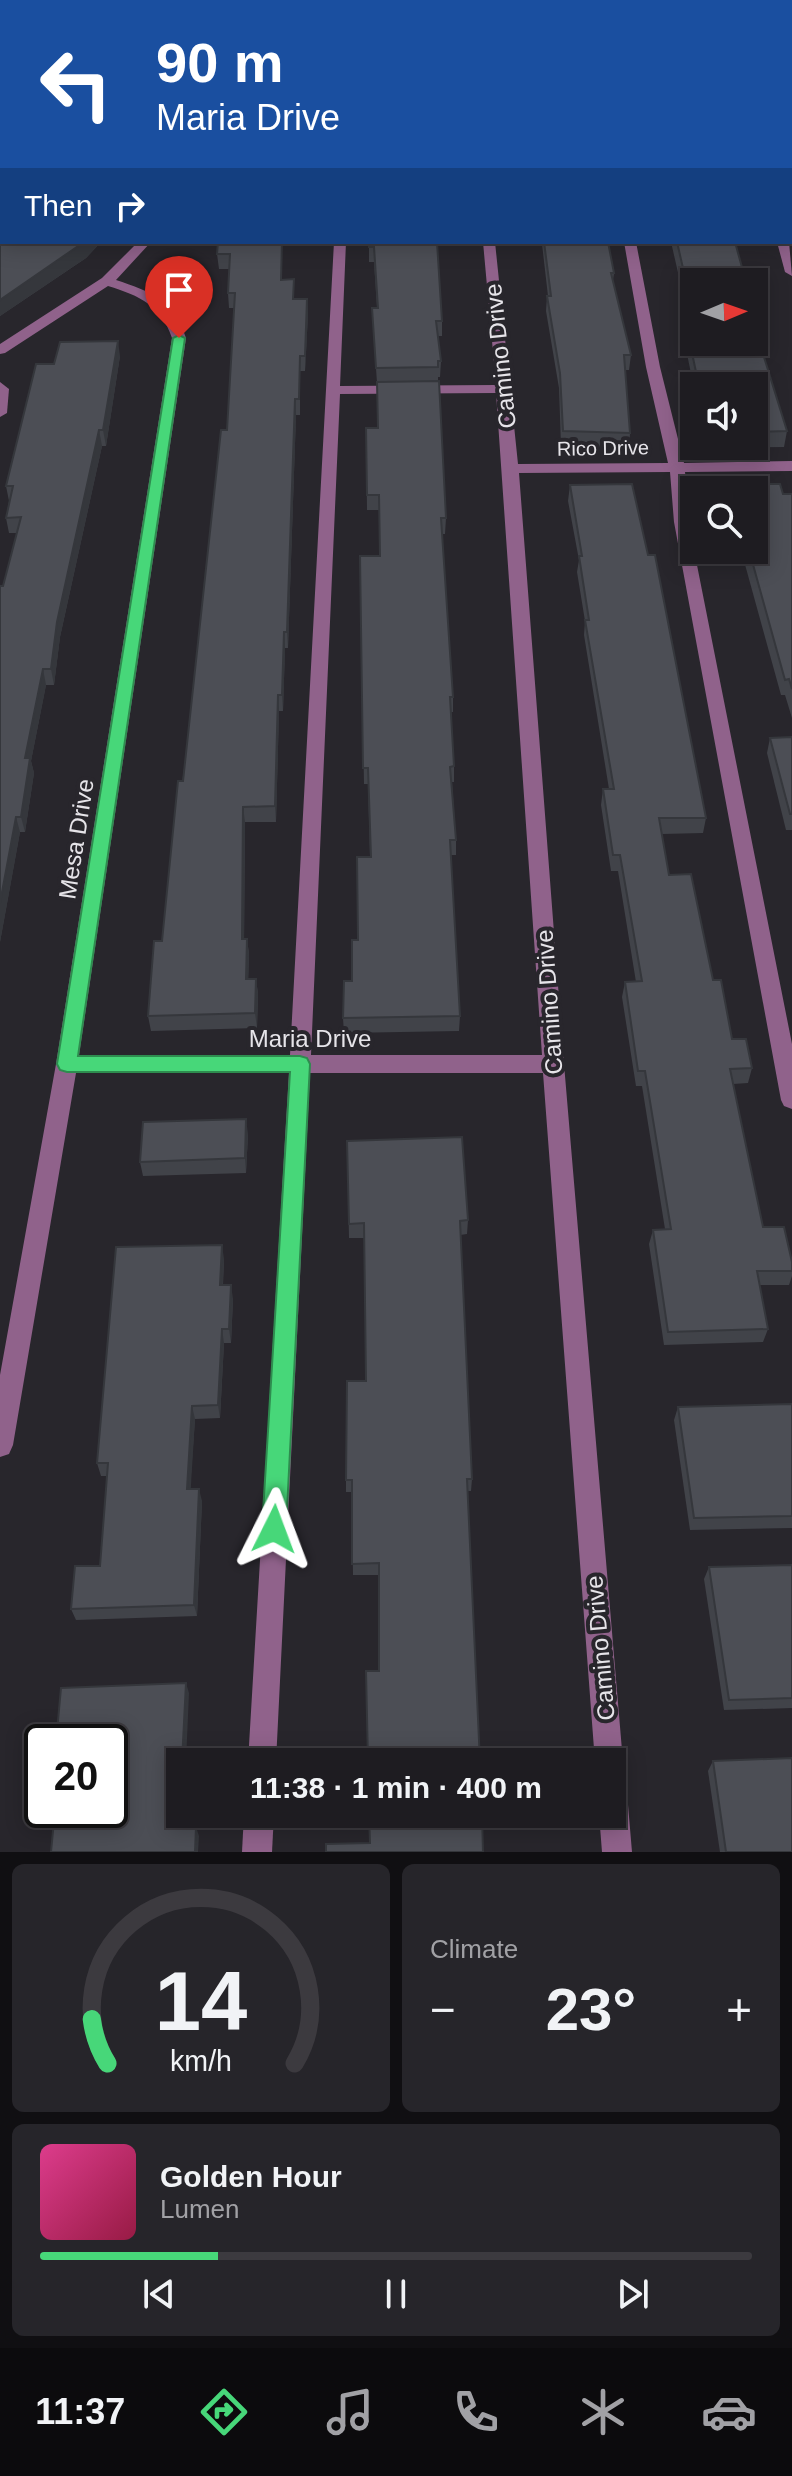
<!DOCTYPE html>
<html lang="en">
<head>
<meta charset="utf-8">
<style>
	:root { --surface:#1e1c21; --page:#26252a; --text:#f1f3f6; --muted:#a1a1a5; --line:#3c3a3f; --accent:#47d779 }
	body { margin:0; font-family:Arial,sans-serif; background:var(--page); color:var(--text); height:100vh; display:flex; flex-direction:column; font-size:30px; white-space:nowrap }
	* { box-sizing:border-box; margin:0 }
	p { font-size:26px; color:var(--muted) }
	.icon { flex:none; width:44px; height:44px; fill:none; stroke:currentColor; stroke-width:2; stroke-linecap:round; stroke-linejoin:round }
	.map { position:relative; height:1852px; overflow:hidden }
	.details { display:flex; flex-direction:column; gap:12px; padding:12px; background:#100f12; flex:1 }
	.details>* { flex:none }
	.banner { position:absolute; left:0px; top:0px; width:792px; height:244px; box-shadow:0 4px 20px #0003,0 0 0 2px var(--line); background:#1a4fa0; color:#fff; overflow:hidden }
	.needle { width:52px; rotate:88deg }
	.buttons { position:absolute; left:680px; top:268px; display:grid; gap:16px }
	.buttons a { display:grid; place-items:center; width:88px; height:88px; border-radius:0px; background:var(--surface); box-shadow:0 4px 20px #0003,0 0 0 2px var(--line); font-size:40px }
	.speed { position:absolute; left:24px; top:1724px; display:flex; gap:16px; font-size:40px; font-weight:700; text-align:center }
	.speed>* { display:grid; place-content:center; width:104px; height:104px; border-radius:50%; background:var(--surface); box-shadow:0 4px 20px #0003,0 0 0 2px var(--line); line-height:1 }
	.speed .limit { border:4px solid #111; border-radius:12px; background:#fff; color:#111 }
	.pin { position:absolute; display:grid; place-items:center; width:68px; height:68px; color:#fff; margin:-82px -34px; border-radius:50% 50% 50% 0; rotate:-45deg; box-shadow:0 0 8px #0007 }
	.pin .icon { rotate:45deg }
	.me { position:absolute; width:88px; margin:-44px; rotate:3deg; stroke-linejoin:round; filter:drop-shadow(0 0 6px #0008) }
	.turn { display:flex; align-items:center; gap:28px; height:168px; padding:0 24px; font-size:36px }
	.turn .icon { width:104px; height:104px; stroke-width:2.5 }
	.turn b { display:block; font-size:56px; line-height:68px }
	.then { display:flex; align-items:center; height:76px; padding:0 24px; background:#0003; gap:16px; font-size:30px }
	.big { font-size:60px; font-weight:800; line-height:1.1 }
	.details .tile { flex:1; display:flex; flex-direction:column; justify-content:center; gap:12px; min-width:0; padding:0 28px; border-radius:12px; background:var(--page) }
	.details .dial { align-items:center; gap:0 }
	.dial svg { height:208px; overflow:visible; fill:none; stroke:var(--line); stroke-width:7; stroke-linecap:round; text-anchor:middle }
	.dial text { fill:var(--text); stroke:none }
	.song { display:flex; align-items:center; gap:24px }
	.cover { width:96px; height:96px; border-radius:12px; background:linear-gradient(135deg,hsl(330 70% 55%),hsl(340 70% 35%)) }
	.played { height:8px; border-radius:4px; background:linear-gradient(90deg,var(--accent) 25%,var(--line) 25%) }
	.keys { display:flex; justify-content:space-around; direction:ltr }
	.heat { display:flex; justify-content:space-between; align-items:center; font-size:44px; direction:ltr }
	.details .tiles { flex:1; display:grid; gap:12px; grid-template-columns:1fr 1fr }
	.tile:last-child { grid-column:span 2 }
	.trip { position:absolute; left:166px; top:1748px; width:460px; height:80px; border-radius:0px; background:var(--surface); box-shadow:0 4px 20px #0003,0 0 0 2px var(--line); font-weight:800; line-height:80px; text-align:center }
	.dock { display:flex; height:128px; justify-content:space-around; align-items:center; background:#0c0b0d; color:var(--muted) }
	.dock .icon { width:56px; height:56px }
	.dock .current { color:var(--accent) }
	.dock b { font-size:36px; color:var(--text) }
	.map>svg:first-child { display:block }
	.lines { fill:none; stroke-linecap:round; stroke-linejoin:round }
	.minor { fill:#90628b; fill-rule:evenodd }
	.wall { fill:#414349 }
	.shaded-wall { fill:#35373c }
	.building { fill:#4c4e55; stroke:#35373c; stroke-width:2 }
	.route { fill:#47d779; stroke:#2e8c4f; stroke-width:2 }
	.labels { text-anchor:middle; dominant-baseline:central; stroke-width:8; stroke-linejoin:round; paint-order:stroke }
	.far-street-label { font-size:20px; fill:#e6e4e9; stroke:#28262c }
	.street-label { font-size:24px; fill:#e6e4e9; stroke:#28262c }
</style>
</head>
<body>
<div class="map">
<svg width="792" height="1852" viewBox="0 0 792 1852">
	<rect width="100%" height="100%" fill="#28262c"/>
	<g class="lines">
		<g class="minor">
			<rect x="213" y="0" width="10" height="2"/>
			<rect x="336" y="0" width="10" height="2"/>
			<polygon points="465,0 475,0 476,2 466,2"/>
			<rect x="697" y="0" width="10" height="2"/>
			<rect x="790" y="145" width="2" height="8"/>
			<rect x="790" y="192" width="2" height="8"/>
			<path d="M138,242h13l-35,38c34,11 58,21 70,58l-107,717h211l44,-813h12l-6,144 156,-1 -13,-143h12l23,222 150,-1 -22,-96 -22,-125h12l24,125 24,96 108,-2v10l-107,1 9,78 98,494v65l-8,-3 -3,-6 -107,-578 -4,-50 -151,1 45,591 59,698 -4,10 -7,3v-13h-17l-52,-689h-233l-34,689h-28l41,-689h-213l-63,372 -4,9 -9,3v-82l56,-311 116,-726c-11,-33 -32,-42 -64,-52l-103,67 -5,1v-10l102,-66zM496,393l46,662h-231l29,-661z"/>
			<polygon points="777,242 789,242 792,276 785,272"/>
			<polygon points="0,382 9,389 7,413 0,417"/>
			<polygon points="612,1778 622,1783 627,1793 632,1852 602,1852 599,1814 612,1814"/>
			<polygon points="244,1814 274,1814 272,1852 242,1852"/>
		</g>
	</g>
	<g class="wall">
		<polygon points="746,0 792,0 792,132 790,127 790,2 747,2"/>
		<polygon points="2,142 2,242 101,242 86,258 0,316 0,240 2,239 0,240 0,145"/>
		<polygon points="218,242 282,280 294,299 307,299 308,314 305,371 300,371 300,415 296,415 288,648 285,648 283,711 279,711 276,822 245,822 244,939 247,939 249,954 248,979 256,979 258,994 257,1028 151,1031 148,1016 162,941 227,430 234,308 229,308 228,293 229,269 219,269 217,254"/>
		<polygon points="369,242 442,321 442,336 438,336 441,361 440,377 438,377 438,381 446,518 445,534 442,534 453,697 453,712 451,712 454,766 454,782 452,782 456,840 456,855 451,855 460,1016 459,1031 344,1033 343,1018 352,981 370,857 368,784 364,784 360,556 380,556 379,510 367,510 366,428 378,428 377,383 372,308 377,308 374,262 369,262"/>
		<polygon points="538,242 608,242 614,273 613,280 631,355 629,370 625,370 630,433 629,448 561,446 559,388 546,311 547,296 548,296 542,244 539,244"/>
		<polygon points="671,242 735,242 758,325 757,334 787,431 784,447 707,448 707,446 754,446 754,386 694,386 694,388 687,354 688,341 679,305 681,290 682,290"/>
		<polygon points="120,356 106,446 102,446 60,637 54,685 46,685 31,761 34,773 25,832 20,832 0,942 3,586 17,533 9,533 6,518 9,501 6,486 54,364"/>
		<polygon points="730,484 783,494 792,494 792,718 785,695 781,695 741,550 754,550 754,490 729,490"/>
		<polygon points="570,485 706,818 703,833 662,834 669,875 713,980 732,1039 752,1068 748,1083 733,1084 763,1227 792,1262 792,1276 789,1285 759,1285 768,1329 763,1342 664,1345 649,1244 653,1230 665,1229 642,1086 636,1086 622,997 625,982 636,982 618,871 611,871 601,805 603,789 609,789 584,635 585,621 577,572 579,560 568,501"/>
		<polygon points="792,737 792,830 786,830 767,753 770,738"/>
		<polygon points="248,1134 246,1173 143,1176 140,1162"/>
		<polygon points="347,1141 468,1220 467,1234 460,1235 472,1479 471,1491 468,1491 379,1671 379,1575 353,1575 352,1492 346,1492 346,1480 366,1381 364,1238 349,1238"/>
		<polygon points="224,1259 223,1285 233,1299 231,1343 224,1343 220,1418 195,1419 190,1489 202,1501 197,1616 76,1620 71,1609 100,1566 107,1476 101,1476 97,1463"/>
		<polygon points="792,1404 792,1528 690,1530 674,1420 678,1407"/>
		<polygon points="792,1565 792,1708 724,1710 704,1579 709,1567"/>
		<polygon points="713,1761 792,1852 720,1852 708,1771"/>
	</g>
	<g class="shaded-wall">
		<polygon points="0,36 2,36 2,54 0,55"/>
		<polygon points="84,242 101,242 86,258 0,316 0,300"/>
		<polygon points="307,299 308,314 305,371 305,356"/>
		<polygon points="118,341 120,356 106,446 103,430"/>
		<polygon points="295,399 296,415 288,648 287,632"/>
		<polygon points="99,430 102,446 60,637 54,685 51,669 57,622"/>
		<polygon points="284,632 285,648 283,711 282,695"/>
		<polygon points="43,669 46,685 31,761 34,773 25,832 21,817 25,758"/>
		<polygon points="278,695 279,711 276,822 275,806"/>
		<polygon points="243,807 245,822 244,954 242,939"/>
		<polygon points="16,817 20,832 0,942 0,903"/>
		<polygon points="247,939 249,954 248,994 246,979"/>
		<polygon points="256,979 258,994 257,1028 255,1013"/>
		<polygon points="246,1119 248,1134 246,1173 245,1158"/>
		<polygon points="222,1245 224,1259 222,1298 220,1285"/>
		<polygon points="231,1285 233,1299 231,1343 229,1329"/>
		<polygon points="222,1329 224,1343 220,1418 218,1405"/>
		<polygon points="192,1406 195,1419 190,1501 187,1489"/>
		<polygon points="199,1489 202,1501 197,1616 194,1605"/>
		<polygon points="186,1683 189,1693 186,1762 182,1762"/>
		<polygon points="180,1814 184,1814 183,1836 179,1828"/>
		<polygon points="196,1827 199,1836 198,1852 195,1852"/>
	</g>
	<g class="building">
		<polygon points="0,0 169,0 170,1 163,2 2,2 2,36 0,36"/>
		<rect x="264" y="0" width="56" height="2"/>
		<rect x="376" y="0" width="53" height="2"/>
		<polygon points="516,0 666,0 666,2 517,2"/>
		<polygon points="753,0 792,0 792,112 790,107 790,2 754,2"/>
		<polygon points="2,142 2,224 0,224 0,145"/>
		<polygon points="2,239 2,242 84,242 0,300 0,240"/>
		<polygon points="218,242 282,242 281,280 294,279 293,299 307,299 305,356 300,356 299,399 295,399 287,632 284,632 282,695 278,695 275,806 243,807 242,939 247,939 246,979 256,979 255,1013 148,1016 154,941 162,941 178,781 183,781 221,430 227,430 235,293 228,293 230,254 217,254"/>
		<polygon points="369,242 437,242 442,321 436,321 441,361 438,361 438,367 376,368 372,308 378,308 374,247 369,247"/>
		<polygon points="544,242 608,242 614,273 611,273 631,355 624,355 630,433 563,431 560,373 547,296 551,296"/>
		<polygon points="677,242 735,242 746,282 694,282 694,342 754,342 754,310 758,325 754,325 787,431 754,432 754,386 699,386 689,339 694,338 681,290 688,290"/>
		<polygon points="118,341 103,430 99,430 57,622 51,669 43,669 25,758 30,758 21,817 16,817 0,903 0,586 3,586 21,517 6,518 13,486 6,486 36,364 54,364 60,342"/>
		<polygon points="439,381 446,518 441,518 453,697 450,697 454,766 450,767 456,840 450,840 460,1016 343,1018 344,981 352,981 352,940 358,940 357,857 371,857 368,768 363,768 360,556 380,556 379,495 367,495 366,428 378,428 377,382"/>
		<polygon points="632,484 648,555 655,555 706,818 659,818 669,875 691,874 713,980 721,980 732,1039 746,1039 752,1068 730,1069 763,1227 784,1227 792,1262 792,1271 757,1271 768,1329 668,1332 653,1230 671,1229 645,1071 638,1071 625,982 642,981 620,855 613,855 603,789 614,789 585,620 589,620 579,556 582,556 570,485"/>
		<polygon points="730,484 780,484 783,494 792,494 792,689 789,679 785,680 749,550 754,550 754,490 732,490"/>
		<polygon points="792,737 792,814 790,814 770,738"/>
		<polygon points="246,1119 245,1158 140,1162 143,1122"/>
		<polygon points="462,1137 468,1220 460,1221 472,1479 467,1479 480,1762 368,1762 366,1671 379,1671 379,1563 352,1564 352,1480 346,1480 347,1381 366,1381 364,1223 349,1224 347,1141"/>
		<polygon points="222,1245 220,1285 231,1285 229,1329 222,1329 218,1405 192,1406 187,1489 199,1489 194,1605 71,1609 75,1566 100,1566 108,1463 97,1463 116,1247"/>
		<polygon points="792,1404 792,1516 694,1518 678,1407"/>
		<polygon points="792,1565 792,1698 729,1700 709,1567"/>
		<polygon points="186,1683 182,1762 180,1762 179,1828 196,1827 195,1852 51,1852 55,1810 110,1810 110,1742 56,1742 61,1688"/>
		<polygon points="792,1758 792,1852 726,1852 713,1761"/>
		<polygon points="369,1814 482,1814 483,1852 326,1852 326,1844 370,1843"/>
	</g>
	<polygon class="route" points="179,335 185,338 78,1056 300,1056 307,1058 310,1064 286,1529 283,1538 274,1541 266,1538 262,1529 290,1072 67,1072 60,1070 57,1064 173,338"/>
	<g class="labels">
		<g class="far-street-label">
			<text transform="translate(603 448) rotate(-1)">Rico Drive</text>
		</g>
		<g class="street-label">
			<text transform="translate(500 356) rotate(-96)">Camino Drive</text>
			<text transform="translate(76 839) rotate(-81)">Mesa Drive</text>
			<text transform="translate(549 1002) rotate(-94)">Camino Drive</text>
			<text x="310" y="1038">Maria Drive</text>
			<text transform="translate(600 1648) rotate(-95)">Camino Drive</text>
		</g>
	</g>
</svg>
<div class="buttons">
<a><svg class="needle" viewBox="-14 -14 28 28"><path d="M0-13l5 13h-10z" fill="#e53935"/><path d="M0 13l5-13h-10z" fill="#a1a1a5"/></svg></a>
<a><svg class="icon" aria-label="sound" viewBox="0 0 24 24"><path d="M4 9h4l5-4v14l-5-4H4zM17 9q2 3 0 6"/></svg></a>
<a><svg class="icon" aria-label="search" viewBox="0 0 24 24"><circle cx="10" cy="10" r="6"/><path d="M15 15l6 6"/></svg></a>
</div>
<div class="speed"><div class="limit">20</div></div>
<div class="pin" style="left:179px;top:338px;background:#d93025"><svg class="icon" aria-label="arrive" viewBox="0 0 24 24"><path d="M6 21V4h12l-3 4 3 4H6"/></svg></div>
<svg class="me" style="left:274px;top:1529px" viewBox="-20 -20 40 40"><path d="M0-17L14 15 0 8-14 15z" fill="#47d779" stroke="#fff" stroke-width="4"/></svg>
<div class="trip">11:38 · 1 min · 400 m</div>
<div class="banner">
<div class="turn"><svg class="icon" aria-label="left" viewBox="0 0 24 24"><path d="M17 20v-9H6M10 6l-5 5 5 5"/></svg><div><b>90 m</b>Maria Drive</div></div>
<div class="then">Then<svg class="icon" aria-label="right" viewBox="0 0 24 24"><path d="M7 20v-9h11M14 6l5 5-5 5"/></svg></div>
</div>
</div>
<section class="details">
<div class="tiles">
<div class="tile dial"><svg viewBox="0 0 100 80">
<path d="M14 69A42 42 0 1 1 86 69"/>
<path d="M14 69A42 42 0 0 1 8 52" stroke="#47d779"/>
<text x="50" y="56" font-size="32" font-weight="700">14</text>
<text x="50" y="72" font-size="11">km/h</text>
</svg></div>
<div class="tile"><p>Climate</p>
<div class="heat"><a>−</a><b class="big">23°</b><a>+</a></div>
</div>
<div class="tile">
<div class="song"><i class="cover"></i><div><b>Golden Hour</b><p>Lumen</p></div></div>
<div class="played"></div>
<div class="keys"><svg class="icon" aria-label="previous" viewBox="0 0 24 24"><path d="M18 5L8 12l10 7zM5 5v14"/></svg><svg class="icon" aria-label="pause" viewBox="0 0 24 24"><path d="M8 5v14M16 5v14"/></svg><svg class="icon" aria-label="next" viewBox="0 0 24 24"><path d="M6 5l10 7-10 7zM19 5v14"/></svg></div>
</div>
</div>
</section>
<nav class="dock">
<b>11:37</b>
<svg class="icon current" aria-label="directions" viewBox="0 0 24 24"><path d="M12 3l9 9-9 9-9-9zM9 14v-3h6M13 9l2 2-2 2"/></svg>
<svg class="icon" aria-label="music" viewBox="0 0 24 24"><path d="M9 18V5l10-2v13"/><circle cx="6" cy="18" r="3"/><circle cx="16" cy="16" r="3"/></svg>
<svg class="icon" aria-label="phone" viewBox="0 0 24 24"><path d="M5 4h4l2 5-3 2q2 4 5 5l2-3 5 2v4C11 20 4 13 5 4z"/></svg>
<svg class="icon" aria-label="climate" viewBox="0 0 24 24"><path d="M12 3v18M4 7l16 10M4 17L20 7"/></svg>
<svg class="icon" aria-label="car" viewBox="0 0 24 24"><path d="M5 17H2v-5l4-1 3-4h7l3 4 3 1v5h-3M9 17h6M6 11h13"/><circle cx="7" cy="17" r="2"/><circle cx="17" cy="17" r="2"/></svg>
</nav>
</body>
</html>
